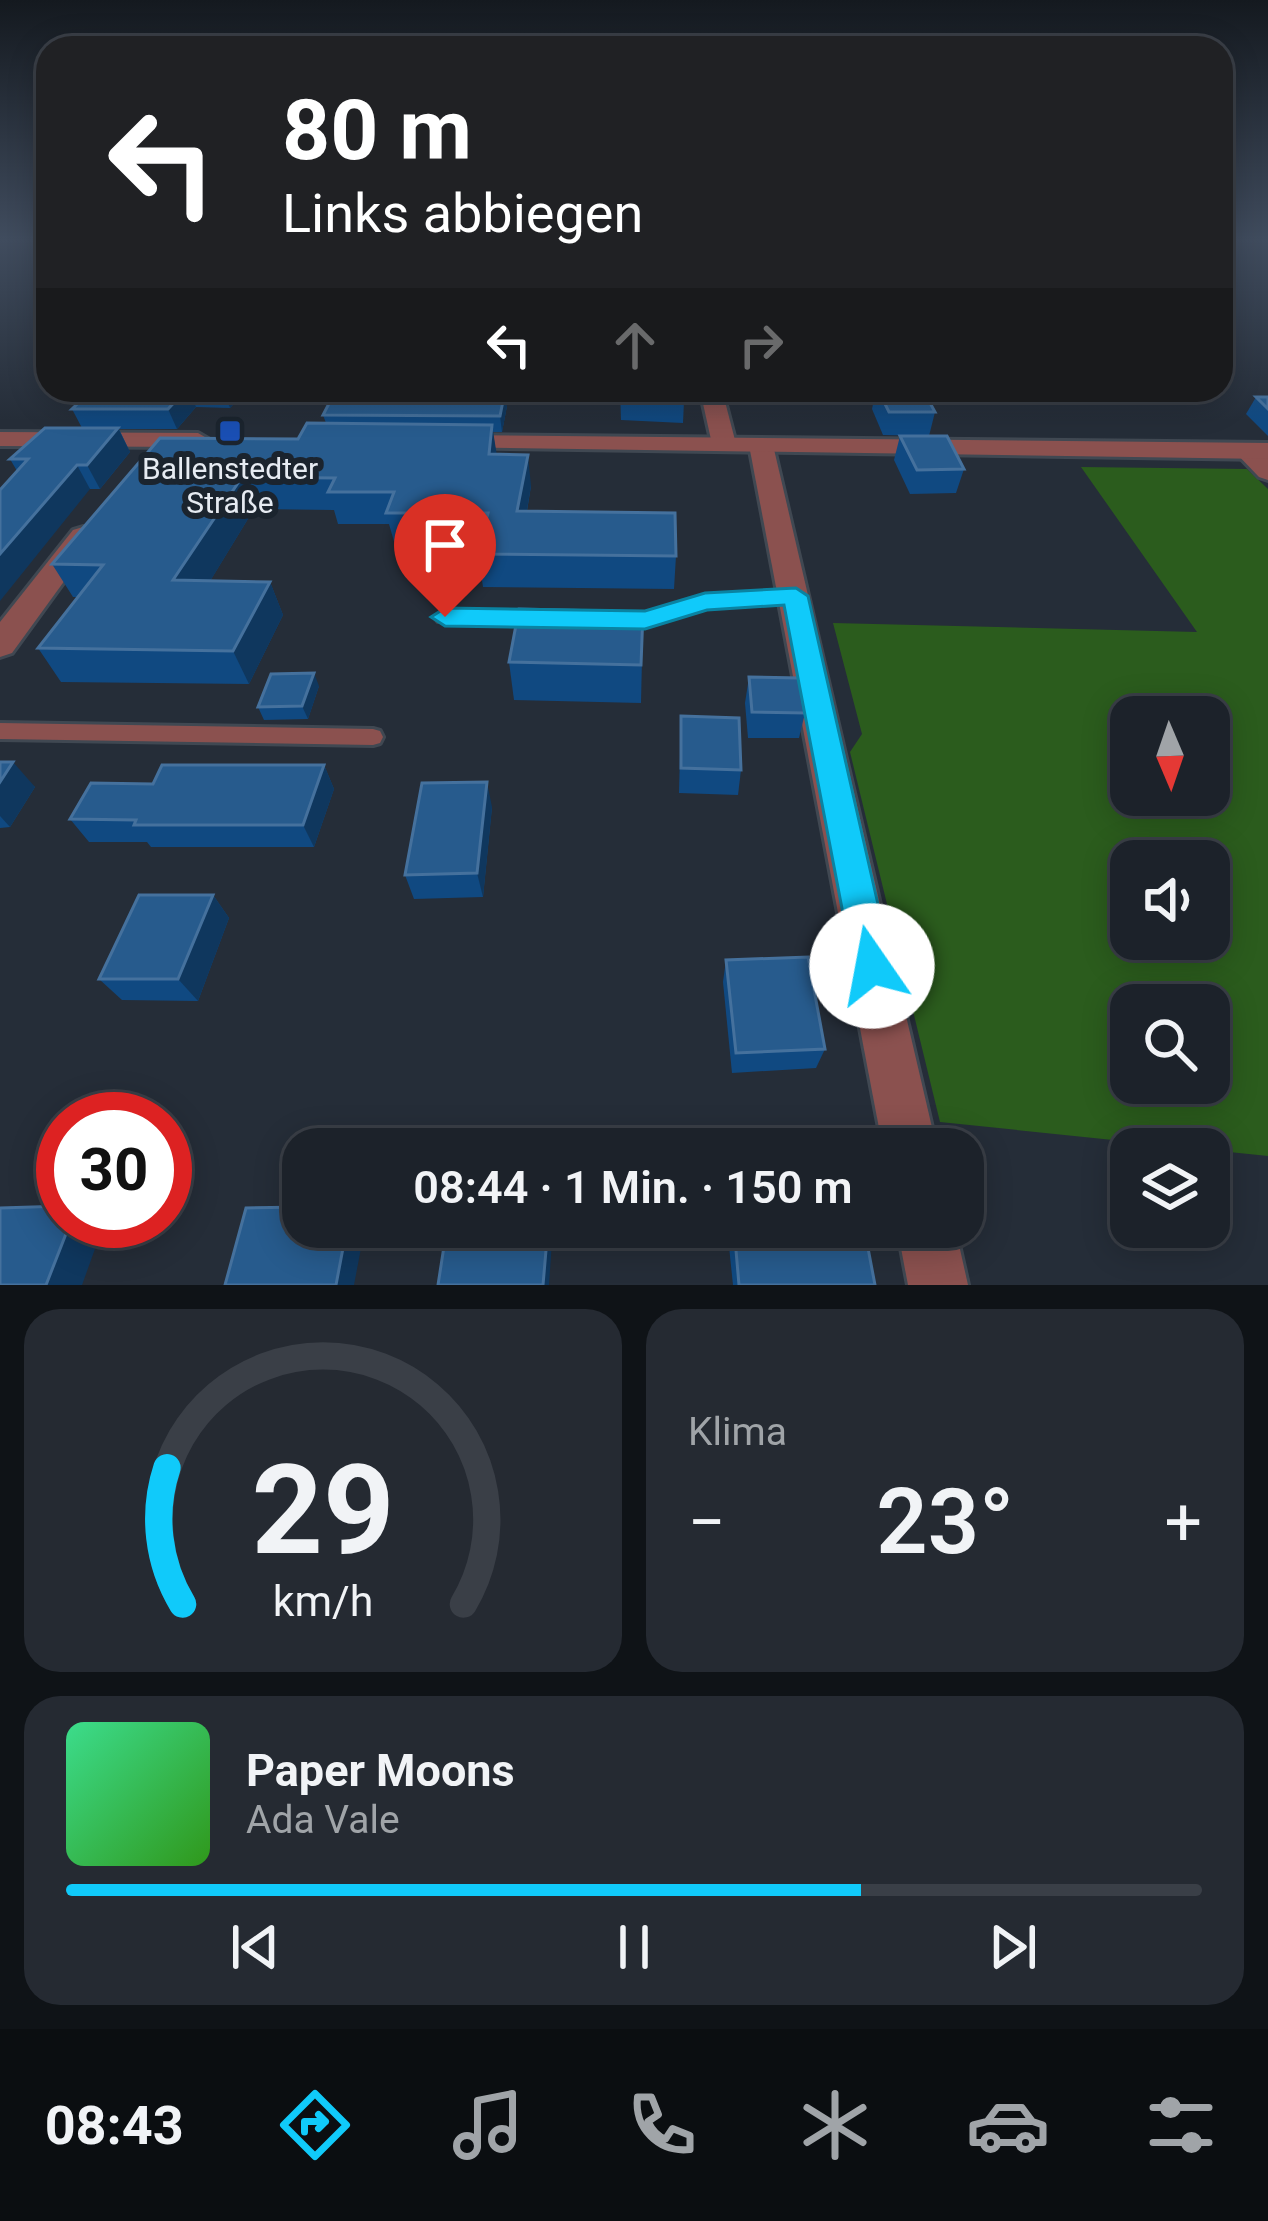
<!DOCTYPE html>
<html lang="de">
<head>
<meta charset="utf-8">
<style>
	:root { --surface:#1c222a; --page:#252a32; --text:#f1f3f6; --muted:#a0a4a8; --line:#3a3f47; --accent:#10cafa }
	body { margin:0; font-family:Roboto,sans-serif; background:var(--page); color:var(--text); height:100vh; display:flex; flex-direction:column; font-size:45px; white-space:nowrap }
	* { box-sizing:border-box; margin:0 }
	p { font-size:39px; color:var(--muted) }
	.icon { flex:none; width:66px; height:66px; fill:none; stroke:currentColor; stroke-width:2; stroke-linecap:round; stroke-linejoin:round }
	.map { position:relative; height:1285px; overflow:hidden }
	.side { display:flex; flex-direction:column; gap:24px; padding:24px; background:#0f1317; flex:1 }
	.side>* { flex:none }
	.guide { position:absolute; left:36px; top:36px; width:1197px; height:366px; border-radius:36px; box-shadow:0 6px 30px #0003,0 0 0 3px var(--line); background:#202124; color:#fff; overflow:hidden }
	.needle { width:78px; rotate:178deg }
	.tools { position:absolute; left:1110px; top:696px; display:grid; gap:24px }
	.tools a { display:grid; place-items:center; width:120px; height:120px; border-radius:24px; background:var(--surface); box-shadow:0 6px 30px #0003,0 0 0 3px var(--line); font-size:60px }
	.speed { position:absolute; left:36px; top:1092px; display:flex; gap:24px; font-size:60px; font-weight:700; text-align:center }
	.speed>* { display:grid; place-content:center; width:156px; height:156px; border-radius:50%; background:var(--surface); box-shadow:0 6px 30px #0003,0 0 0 3px var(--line); line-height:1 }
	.speed .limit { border:18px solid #d22; background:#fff; color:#111 }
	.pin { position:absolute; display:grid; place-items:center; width:102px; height:102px; color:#fff; margin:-123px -51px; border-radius:50% 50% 50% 0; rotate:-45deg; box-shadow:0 0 12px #0007 }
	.pin .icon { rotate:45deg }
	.me { position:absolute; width:132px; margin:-66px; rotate:348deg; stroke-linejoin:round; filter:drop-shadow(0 0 9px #0008) }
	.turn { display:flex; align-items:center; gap:42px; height:252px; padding:0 48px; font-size:54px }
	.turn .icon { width:156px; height:156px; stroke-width:2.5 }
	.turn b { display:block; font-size:84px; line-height:102px }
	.lanes { display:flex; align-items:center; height:114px; padding:0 48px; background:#0003; justify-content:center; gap:60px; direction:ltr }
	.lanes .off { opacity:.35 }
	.big { font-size:90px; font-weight:600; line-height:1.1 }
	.side .tile { flex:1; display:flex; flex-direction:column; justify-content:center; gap:18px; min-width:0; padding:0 42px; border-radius:36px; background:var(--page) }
	.side .dial { align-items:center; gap:0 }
	.dial svg { height:312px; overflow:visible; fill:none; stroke:var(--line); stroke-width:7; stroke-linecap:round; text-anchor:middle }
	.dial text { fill:var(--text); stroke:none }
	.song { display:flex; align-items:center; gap:36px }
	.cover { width:144px; height:144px; border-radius:18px; background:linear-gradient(135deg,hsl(150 70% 55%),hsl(110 70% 35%)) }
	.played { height:12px; border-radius:6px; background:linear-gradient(90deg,var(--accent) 70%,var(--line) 70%) }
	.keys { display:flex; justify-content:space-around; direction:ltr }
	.heat { display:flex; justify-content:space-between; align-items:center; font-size:66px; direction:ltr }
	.side .tiles { flex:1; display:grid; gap:24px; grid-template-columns:1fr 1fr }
	.tile:last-child { grid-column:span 2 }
	.trip { position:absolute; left:282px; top:1128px; width:702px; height:120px; border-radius:36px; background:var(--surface); box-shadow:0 6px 30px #0003,0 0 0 3px var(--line); font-weight:600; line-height:120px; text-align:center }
	.menu { display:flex; height:192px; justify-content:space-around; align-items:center; background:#0b0e11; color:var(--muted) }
	.menu .icon { width:84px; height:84px }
	.menu .current { color:var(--accent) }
	.menu b { font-size:54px; color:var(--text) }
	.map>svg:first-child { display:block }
	.green { fill:#2b5c1d; fill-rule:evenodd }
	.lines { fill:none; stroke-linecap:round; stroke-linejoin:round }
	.service-casing { stroke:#404852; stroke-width:6 }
	.minor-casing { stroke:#404852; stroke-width:6 }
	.tertiary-casing { stroke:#404852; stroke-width:6 }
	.service { fill:#8b514f; fill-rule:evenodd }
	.minor { fill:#8b514f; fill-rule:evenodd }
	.tertiary { fill:#8b514f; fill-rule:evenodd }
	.wall { fill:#104981 }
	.shaded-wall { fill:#0f375e }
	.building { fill:#275b8d; stroke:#45719d; stroke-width:3 }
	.route { fill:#10cafa; stroke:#0a83a2; stroke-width:3 }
	.transit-dot { fill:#1a4fb4; stroke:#1b242e; stroke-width:4.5 }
	.labels { text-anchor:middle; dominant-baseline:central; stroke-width:12; stroke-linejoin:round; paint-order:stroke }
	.far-poi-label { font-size:30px; fill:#e6ebf2; stroke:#1b242e }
</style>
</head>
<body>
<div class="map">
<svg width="1268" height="1285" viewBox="0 0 1268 1285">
	<rect width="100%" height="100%" fill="#252d38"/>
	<path class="green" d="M1081,467l166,2 21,20v667l-328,-34 -90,-370 12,-18 -29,-111 364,9zM1131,717h78v78h-78zM1131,861h78v78h-78zM1131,1005h78v78h-78z"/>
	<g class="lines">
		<defs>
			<g id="service">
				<polygon points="795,590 801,592 803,596 801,600 706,608 645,626 623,626 614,620 623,614 645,614 705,596"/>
				<polygon points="444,611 542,612 551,618 542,624 438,621 435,617"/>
				<polygon points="0,723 373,729 380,731 383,737 380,743 373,745 0,739"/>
			</g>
			<g id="minor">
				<polygon points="700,390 722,390 736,444 733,449 724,451 712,444"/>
				<polygon points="761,438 773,445 937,1149 883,1149 749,445"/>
				<polygon points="1247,443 1268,458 1268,480 1259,477 1234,451"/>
				<polygon points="83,527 97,536 12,653 0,657 0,622 73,530"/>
				<polygon points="897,1227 955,1227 968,1285 908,1285"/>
			</g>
			<g id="tertiary">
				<polygon points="0,432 198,433 210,440 198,447 0,446"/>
				<polygon points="454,435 1268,443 1268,459 445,447 442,442 445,437"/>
			</g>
		</defs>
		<use href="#service" class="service-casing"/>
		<use href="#minor" class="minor-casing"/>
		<use href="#tertiary" class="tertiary-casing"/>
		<use href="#service" class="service"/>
		<use href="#minor" class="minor"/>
		<use href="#tertiary" class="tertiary"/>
	</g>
	<g class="wall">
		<polygon points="92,390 247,390 230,408 196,407 177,429 119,429 130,452 100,489 90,489 17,471 10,459 82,428 72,409"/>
		<polygon points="620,390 684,401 683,423 621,420"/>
		<polygon points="876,390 923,390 935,412 929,436 883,435 872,409"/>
		<polygon points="1256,397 1268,397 1268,436 1246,414"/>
		<polygon points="507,406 502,432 493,432 496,454 531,486 527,511 676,556 674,589 483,587 478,554 480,545 395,545 389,524 338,524 334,510 254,509 210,581 270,582 283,615 249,684 61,682 38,648 77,597 73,597 52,564 298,439 326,423 323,415"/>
		<polygon points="900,436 964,469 956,493 910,494 894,460"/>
		<polygon points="643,612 641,703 514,700 509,662"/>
		<polygon points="749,677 805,713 799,738 748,738 745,703"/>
		<polygon points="319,686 308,719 264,720 258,707"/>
		<polygon points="681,716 741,770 738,795 679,793"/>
		<polygon points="0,762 35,787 10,827 0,828"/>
		<polygon points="324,765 334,789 314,847 151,847 147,842 89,842 70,819 153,784"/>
		<polygon points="492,807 483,897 414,899 405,875"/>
		<polygon points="213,895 229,918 198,1001 122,1000 99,979"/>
		<polygon points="726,960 825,1049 816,1068 732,1073 723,982"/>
		<polygon points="727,1227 864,1227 875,1285 733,1285"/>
	</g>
	<g class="shaded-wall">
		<polygon points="186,390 189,390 196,407 177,429 168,409"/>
		<polygon points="223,390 247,390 230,408"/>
		<polygon points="505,391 507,406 502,432 500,416"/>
		<polygon points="492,425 497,456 489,454"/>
		<polygon points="118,428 130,452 100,489 87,465"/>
		<polygon points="528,455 531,486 521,544 517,511"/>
		<polygon points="77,465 90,489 0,601 0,554"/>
		<polygon points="242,477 254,509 190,614 173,580"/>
		<polygon points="270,582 283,615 249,684 233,651"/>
		<polygon points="314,673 319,686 308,719 302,706"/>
		<polygon points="13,762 35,787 10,827 0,816 0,782"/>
		<polygon points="324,765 334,789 314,847 303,825"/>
		<polygon points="487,782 492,807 483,897 477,873"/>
		<polygon points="213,895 229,918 198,1001 178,979"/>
		<polygon points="71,1221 105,1221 82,1285 46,1285"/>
		<polygon points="347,1227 365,1227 354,1285 336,1285"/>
		<polygon points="548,1227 553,1227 549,1285 543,1285"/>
	</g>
	<g class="building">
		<polygon points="92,390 186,390 168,409 72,409"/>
		<polygon points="620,390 683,390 684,401 621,398"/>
		<polygon points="878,390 923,390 935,412 889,412"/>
		<polygon points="505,391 500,416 323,415 335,392"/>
		<polygon points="1256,397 1268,397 1268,409"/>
		<polygon points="307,423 492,425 489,454 528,455 517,511 675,513 676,556 478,554 488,513 386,513 394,492 328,492 335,478 242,477 173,580 270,582 233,651 38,648 103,565 52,564 160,438 298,439"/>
		<polygon points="45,428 118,428 87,465 77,465 0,554 0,490 28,459 10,459"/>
		<polygon points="900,436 947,436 964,469 917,470"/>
		<polygon points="519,609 643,612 641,665 509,662"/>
		<polygon points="314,673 302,706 258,707 271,674"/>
		<polygon points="749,677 799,678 805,713 752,712"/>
		<polygon points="681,716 739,718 741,770 681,768"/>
		<polygon points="0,762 13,762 0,782"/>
		<polygon points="162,765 324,765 303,825 134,825 136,820 70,819 91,783 153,784"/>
		<polygon points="487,782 477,873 405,875 422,783"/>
		<polygon points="139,895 213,895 178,979 99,979"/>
		<polygon points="808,957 825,1049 736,1053 726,960"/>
		<polygon points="63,1206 63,1221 71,1221 46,1285 0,1285 0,1208"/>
		<polygon points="303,1207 303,1227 347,1227 336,1285 225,1285 246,1208"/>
		<polygon points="447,1227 548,1227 543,1285 438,1285"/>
		<polygon points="734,1227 864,1227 875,1285 739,1285"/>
	</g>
	<linearGradient id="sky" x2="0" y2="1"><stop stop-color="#14191f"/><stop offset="0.57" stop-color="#404c5e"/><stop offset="1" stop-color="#404c5e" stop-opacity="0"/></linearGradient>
	<rect width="1268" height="420" fill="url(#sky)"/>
	<polygon class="route" points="796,588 808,596 892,966 886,979 872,985 859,979 853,966 784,605 707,610 645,629 445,626 431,617 445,608 645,611 705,593"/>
	<rect class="transit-dot" x="218" y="419" width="24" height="24" rx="6"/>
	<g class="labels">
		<g class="far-poi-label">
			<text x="230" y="468">Ballenstedter<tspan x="230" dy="34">Straße</tspan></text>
		</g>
	</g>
</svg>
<div class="tools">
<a><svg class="needle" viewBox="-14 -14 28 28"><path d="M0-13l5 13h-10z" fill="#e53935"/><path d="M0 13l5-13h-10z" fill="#a0a4a8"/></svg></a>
<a><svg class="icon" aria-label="sound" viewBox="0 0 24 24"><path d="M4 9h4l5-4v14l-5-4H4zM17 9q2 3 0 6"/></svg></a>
<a><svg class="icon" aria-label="search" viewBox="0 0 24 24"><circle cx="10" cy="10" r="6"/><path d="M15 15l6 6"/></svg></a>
<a><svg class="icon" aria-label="layers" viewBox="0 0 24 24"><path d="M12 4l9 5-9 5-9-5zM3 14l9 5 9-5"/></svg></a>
</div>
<div class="speed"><div class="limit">30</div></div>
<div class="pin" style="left:445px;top:617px;background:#d93025"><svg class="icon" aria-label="arrive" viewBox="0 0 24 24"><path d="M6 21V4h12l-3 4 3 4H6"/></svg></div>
<svg class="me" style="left:872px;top:966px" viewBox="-20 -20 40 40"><circle r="19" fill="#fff"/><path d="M0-13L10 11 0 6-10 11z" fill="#10cafa"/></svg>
<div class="trip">08:44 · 1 Min. · 150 m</div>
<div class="guide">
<div class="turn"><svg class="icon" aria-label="left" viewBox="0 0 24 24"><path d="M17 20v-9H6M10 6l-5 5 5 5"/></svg><div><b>80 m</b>Links abbiegen</div></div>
<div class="lanes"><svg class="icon" aria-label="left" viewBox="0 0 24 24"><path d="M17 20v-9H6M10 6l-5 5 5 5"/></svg><svg class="icon off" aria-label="ahead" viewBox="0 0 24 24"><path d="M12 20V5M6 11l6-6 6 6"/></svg><svg class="icon off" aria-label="right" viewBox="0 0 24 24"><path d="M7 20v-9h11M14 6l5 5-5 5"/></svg></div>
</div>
</div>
<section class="side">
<div class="tiles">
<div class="tile dial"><svg viewBox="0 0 100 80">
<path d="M14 69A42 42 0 1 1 86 69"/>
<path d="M14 69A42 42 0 0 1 10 34" stroke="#10cafa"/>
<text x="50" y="56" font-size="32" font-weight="700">29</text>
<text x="50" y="72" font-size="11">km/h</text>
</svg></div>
<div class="tile"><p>Klima</p>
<div class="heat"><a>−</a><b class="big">23°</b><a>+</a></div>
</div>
<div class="tile">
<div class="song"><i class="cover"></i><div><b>Paper Moons</b><p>Ada Vale</p></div></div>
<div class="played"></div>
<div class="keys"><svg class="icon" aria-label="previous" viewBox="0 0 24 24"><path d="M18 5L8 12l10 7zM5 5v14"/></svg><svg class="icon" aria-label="pause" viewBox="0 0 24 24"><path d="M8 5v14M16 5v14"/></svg><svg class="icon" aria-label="next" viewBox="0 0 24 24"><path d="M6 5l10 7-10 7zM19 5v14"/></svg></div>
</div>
</div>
</section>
<nav class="menu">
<b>08:43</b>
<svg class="icon current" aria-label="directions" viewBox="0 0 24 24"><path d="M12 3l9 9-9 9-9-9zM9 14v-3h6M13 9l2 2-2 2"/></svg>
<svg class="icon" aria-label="music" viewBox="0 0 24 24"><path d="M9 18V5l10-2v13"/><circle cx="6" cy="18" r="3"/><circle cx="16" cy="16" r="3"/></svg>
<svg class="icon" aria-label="phone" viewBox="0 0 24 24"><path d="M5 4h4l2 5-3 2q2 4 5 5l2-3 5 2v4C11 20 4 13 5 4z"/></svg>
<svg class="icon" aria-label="climate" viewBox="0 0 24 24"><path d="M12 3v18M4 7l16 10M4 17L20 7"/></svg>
<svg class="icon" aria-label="car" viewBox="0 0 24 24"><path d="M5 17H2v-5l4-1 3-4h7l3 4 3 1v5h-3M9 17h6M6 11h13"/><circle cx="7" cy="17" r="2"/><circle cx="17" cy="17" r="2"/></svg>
<svg class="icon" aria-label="filters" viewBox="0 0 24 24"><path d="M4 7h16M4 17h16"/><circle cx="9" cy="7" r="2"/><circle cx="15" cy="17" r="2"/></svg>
</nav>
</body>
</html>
